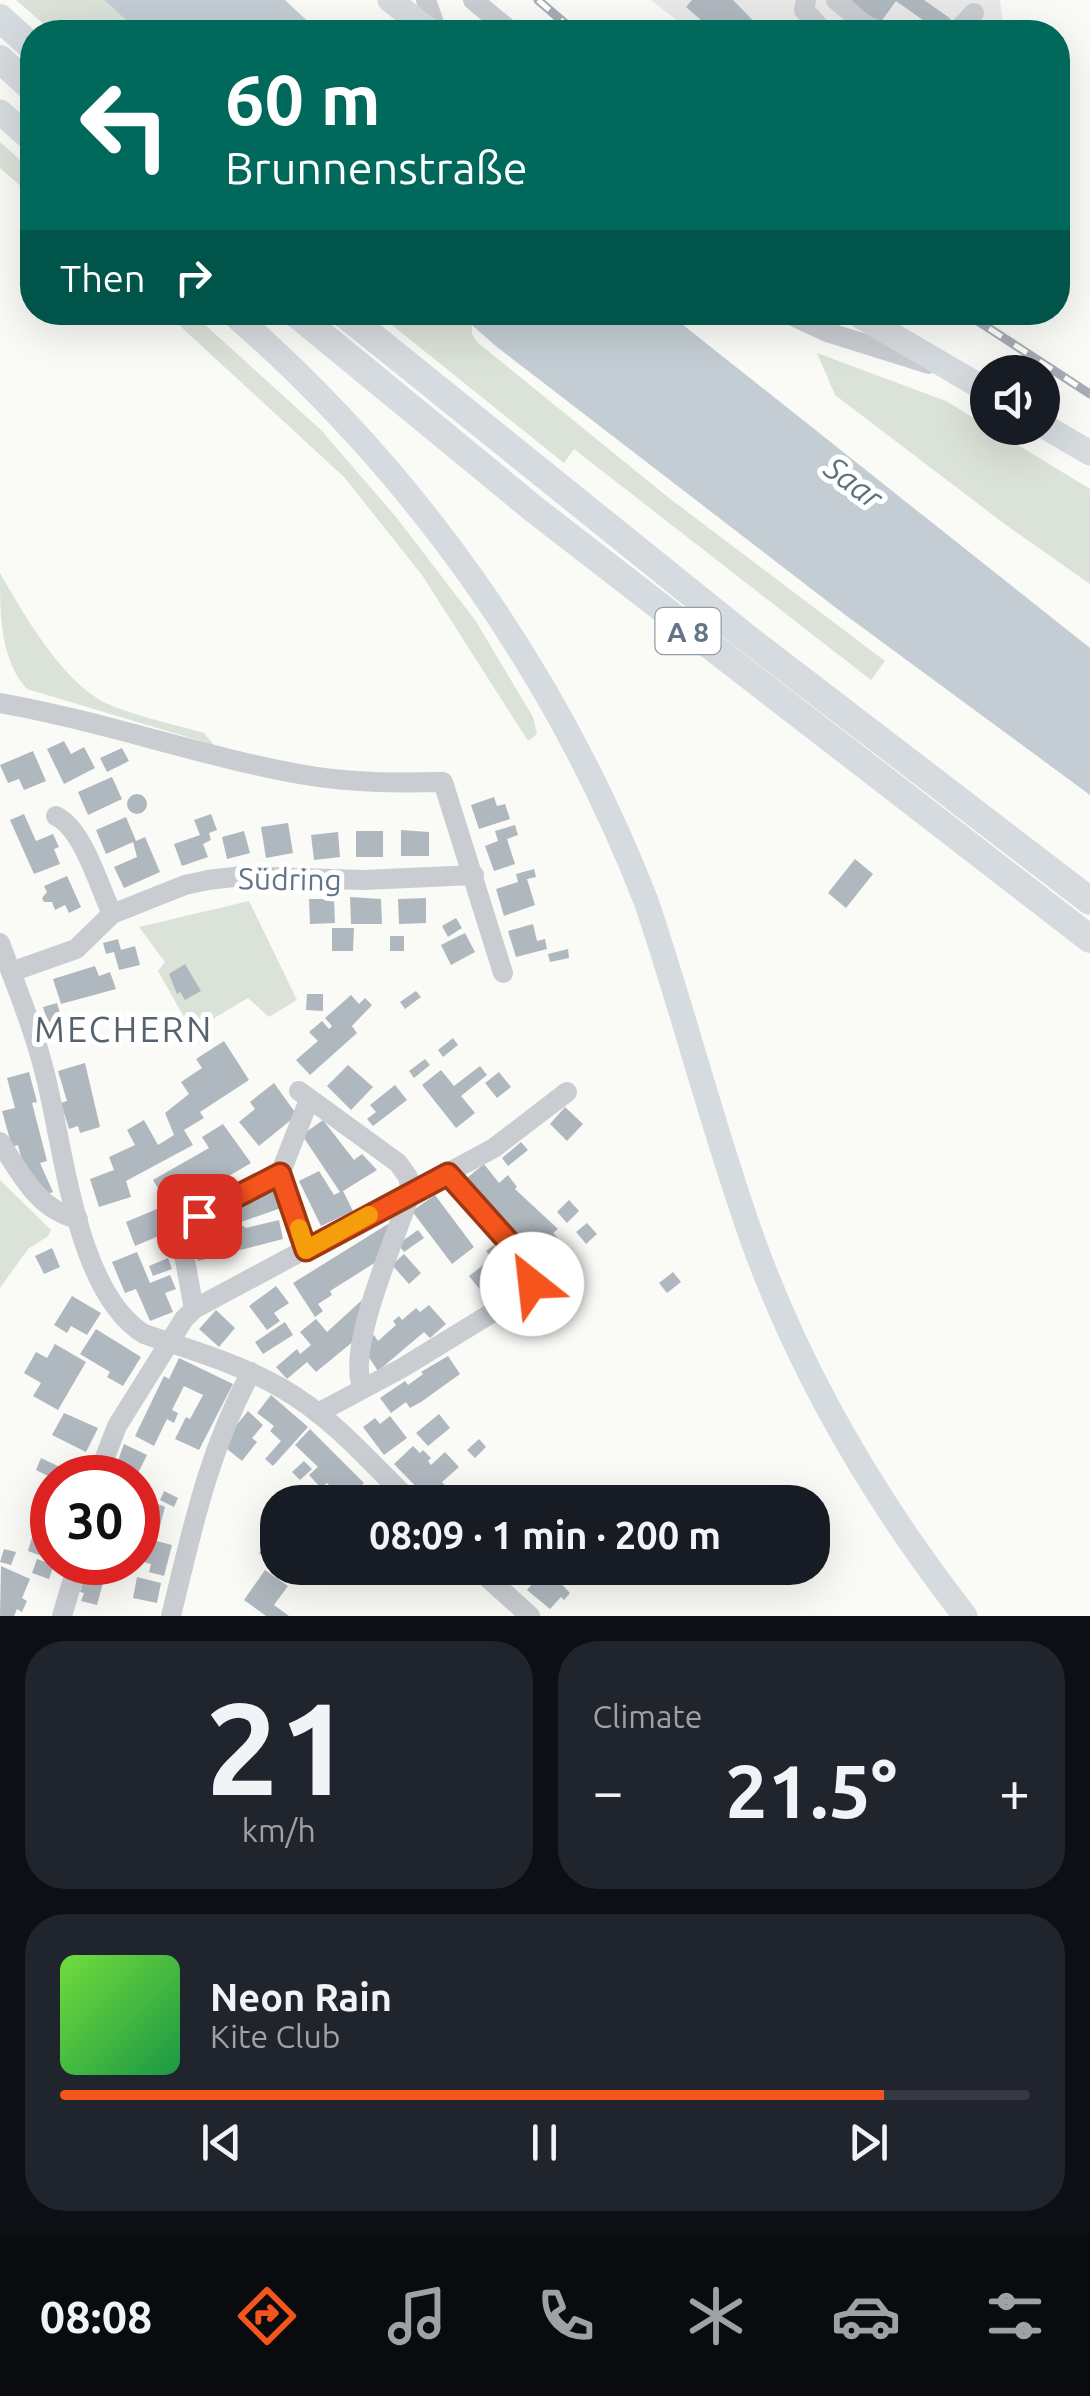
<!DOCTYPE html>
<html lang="en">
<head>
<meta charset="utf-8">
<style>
	:root { --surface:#171b24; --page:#20242c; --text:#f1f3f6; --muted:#9ea1a6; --line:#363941; --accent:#f5551c }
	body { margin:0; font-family:Ubuntu,sans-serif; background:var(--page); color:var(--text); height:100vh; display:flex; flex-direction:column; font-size:38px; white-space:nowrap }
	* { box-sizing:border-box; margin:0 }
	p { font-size:32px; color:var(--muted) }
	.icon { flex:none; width:55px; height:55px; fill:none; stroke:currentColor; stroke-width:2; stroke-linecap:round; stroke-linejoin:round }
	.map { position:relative; height:1616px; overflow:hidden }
	.side { display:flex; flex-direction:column; gap:25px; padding:25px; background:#0d0f14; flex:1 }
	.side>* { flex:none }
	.banner { position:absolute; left:20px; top:20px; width:1050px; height:305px; border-radius:40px; box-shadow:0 10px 40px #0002; background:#00695c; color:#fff; overflow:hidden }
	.controls { position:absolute; left:970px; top:355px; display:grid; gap:20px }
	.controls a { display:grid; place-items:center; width:90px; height:90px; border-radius:50%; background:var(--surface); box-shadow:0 10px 40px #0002; font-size:50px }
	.speed { position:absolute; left:30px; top:1455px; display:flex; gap:20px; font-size:50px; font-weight:700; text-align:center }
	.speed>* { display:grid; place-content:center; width:130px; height:130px; border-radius:50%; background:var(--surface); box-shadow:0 10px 40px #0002; line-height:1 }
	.speed .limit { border:15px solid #d22; background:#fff; color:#111 }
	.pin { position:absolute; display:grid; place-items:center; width:85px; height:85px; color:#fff; margin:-42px; border-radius:20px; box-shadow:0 5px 15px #0006 }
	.me { position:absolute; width:110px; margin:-55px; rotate:331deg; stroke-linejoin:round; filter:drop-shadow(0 0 8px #0008) }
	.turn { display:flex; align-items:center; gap:35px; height:210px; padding:0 40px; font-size:45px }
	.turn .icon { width:130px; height:130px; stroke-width:2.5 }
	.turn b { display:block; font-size:70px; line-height:85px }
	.then { display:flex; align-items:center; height:95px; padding:0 40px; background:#0003; gap:20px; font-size:38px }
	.big { font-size:75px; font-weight:600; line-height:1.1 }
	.side .tile { flex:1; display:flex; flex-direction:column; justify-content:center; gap:15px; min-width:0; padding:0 35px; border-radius:40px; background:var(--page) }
	.side .dial { align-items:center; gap:0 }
	.dial b { font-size:130px; line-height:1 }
	.song { display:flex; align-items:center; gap:30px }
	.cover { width:120px; height:120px; border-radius:15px; background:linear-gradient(135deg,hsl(100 70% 55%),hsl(140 70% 35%)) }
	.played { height:10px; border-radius:5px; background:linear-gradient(90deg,var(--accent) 85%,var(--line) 85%) }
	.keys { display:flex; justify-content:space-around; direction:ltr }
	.heat { display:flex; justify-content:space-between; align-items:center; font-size:55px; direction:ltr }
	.side .tiles { flex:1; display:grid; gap:25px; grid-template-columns:1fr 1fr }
	.tile:last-child { grid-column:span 2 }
	.trip { position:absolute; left:260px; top:1485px; width:570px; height:100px; border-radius:40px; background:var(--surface); box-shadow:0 10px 40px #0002; font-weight:600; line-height:100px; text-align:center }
	.dock { display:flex; height:160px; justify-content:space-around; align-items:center; background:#090b0e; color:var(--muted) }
	.dock .icon { width:70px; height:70px }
	.dock .active { color:var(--accent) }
	.dock b { font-size:45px; color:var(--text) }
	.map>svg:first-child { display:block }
	.built { fill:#e8e9e8 }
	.green { fill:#dbe2d8 }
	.water { fill:#c3cdd3 }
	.building { fill:#b0b8bf }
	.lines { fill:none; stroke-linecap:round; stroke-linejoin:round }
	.minor { stroke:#c9cdd1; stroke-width:20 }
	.major { stroke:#d6dbdf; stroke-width:25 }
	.highway { stroke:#d6dbdf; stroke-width:28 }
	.rail-casing { stroke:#a7adb4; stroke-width:9 }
	.rail { stroke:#fff; stroke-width:5; stroke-dasharray:15; stroke-linecap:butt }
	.route-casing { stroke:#9f3712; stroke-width:25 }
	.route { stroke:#f5551c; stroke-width:18 }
	.slow { stroke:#f59e0b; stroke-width:18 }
	.labels { text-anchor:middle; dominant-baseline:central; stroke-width:10; stroke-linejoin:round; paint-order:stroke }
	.shield { fill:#fff; stroke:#919eaa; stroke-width:2.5 }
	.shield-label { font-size:28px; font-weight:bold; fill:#627485 }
	.street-label { font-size:30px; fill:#627485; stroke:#fff }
	.water-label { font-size:32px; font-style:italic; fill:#5d747e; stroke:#fff }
	.quarter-label { font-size:35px; letter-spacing:2.5px; fill:#54636f; stroke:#fff }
</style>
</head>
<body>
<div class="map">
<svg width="1090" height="1616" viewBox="0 0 1090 1616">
	<rect width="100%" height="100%" fill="#fafaf7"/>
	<polygon class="built" points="651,0 1000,0 1003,24 1002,32 692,32"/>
	<g class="green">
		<polygon points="16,0 104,0 139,32 53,32"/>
		<polygon points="0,142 32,171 32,196 0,168"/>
		<polygon points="166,313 192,313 321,430 396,517 475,620 533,717 537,734 528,741 422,575 344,477"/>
		<polygon points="377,313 458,313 472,324 472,334 477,342 669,498 885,661 871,680 574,449 564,463"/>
		<polygon points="817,353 946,401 1090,489 1090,584 1006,525 835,395"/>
		<path d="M0,573c23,40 59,103 100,127 22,13 77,25 104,33l10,12 -187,-56c-27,-29 -27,-76 -27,-116z"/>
		<polygon points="249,901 297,1000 269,1017 248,998 192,1031 158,971 165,962 139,927"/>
		<polygon points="0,1180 51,1230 48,1236 28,1249 0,1288"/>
	</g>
	<g class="water">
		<polygon points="104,0 285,0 319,32 139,32"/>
		<polygon points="458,313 668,313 1090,648 1090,795 844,614 497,347"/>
	</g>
	<g class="building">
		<polygon points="692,0 733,0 764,32 715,32 686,7"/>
		<polygon points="847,0 924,0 951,19 940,32 896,1 880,23"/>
		<polygon points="64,741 71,754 84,747 95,768 64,784 47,749"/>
		<polygon points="122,748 129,761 107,772 100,758"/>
		<polygon points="33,751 46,781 24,790 19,779 8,783 0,765"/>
		<polygon points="112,777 122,799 88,815 78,792"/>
		<circle cx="137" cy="804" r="10"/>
		<polygon points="494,797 497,806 505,804 510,819 479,829 471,805"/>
		<polygon points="24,814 36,841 53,834 59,847 54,849 60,864 34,874 10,820"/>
		<polygon points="211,814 217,830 209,833 211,840 203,844 208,857 182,866 174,844 200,835 194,820"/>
		<polygon points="126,817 136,841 145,837 160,872 124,888 114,867 137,857 133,842 106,854 96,830"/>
		<polygon points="288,823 293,853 266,858 261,827"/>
		<polygon points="515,825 518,835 507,839 515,864 494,871 485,846 498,841 495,831"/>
		<polygon points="401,830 429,832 429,856 401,856"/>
		<polygon points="244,831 250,853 227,859 222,837"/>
		<rect x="356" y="831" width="27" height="26"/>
		<polygon points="338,832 340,857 314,860 311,835"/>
		<polygon points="855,859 873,874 846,908 828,893"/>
		<polygon points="534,869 536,877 527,879 535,905 504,916 496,889 518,882 516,874"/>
		<polygon points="67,876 81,907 69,913 65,905 55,910 52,902 44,902 42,898 47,892 44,886"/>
		<polygon points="350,897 381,899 382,924 351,924"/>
		<polygon points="426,898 426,923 399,924 398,899"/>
		<polygon points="309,899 334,899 335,923 310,924"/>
		<polygon points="456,918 462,928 448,937 442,926"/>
		<polygon points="533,924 537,941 545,939 547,949 516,957 508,931"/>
		<polygon points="332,928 354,928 353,951 332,951"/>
		<polygon points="465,933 475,952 451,965 441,945"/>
		<rect x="390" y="936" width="14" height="15"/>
		<polygon points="118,939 121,950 135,946 140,965 119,970 114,952 106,954 103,943"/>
		<polygon points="568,949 569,958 550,962 548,954"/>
		<polygon points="185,964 201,991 185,1000 180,992 177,994 169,974"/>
		<polygon points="95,966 99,976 110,972 116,989 61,1004 53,979"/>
		<polygon points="416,991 421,997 405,1009 400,1002"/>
		<polygon points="307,994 323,994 323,1011 306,1010"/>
		<polygon points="351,995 359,1004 365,998 372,1005 352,1026 357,1033 310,1075 296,1060 318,1041 309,1032 322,1021 329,1029 332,1026 325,1018"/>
		<polygon points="57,1003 62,1020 48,1024 43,1007"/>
		<polygon points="453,1038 458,1045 443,1057 438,1050"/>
		<polygon points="224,1041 249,1080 200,1112 204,1118 184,1130 193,1145 126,1181 131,1197 99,1207 90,1179 114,1170 109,1157 135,1145 127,1130 144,1120 158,1145 174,1135 165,1113 189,1094 181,1082 202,1068 196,1059"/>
		<polygon points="425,1059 430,1065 414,1078 409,1071"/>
		<polygon points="85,1063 100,1127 80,1133 78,1126 69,1129 61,1103 67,1101 58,1071"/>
		<polygon points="348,1065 373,1087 351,1110 327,1086"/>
		<polygon points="480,1066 487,1075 461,1096 475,1113 456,1128 422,1085 441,1070 454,1086"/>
		<polygon points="29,1072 37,1102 32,1103 47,1161 40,1163 53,1192 42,1196 24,1168 18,1145 12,1147 2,1111 15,1108 7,1078"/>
		<polygon points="499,1072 511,1087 497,1098 485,1083"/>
		<polygon points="274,1083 297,1115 259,1146 239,1122 255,1109 250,1102"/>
		<polygon points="395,1085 407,1100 373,1126 367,1119 376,1112 370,1105"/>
		<polygon points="565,1107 583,1124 567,1141 550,1124"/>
		<polygon points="323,1120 354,1160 362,1154 377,1170 343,1191 353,1211 321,1226 299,1181 319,1171 334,1195 340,1192 302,1135"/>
		<polygon points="223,1124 251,1163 171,1210 153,1180 209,1148 202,1137"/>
		<polygon points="521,1142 528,1150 508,1166 502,1158"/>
		<polygon points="484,1164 499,1183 508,1175 517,1187 515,1189 558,1229 553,1233 571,1252 548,1274 487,1211 463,1181"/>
		<polygon points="278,1189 284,1207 238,1223 246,1228 279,1220 283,1239 198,1261 190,1232 193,1227 224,1218 221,1207"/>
		<polygon points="435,1195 474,1247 452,1264 412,1211"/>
		<polygon points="569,1200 579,1211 567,1223 557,1212"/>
		<polygon points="157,1209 166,1233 135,1246 126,1222"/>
		<polygon points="587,1223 597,1234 586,1244 576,1232"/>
		<polygon points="388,1224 393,1234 376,1262 330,1291 332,1295 318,1304 323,1311 315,1317 293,1283"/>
		<polygon points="418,1230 424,1238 404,1252 398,1244"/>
		<polygon points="494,1245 517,1273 487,1298 469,1276 492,1258 486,1251"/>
		<polygon points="52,1248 60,1267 44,1274 35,1256"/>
		<polygon points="137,1252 150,1283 170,1275 176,1289 165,1293 173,1312 150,1321 136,1289 125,1293 112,1262"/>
		<polygon points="404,1254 421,1273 409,1284 392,1265"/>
		<polygon points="168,1258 172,1269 153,1276 149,1266"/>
		<polygon points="673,1272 681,1282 667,1293 659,1283"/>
		<polygon points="276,1286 289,1303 274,1313 280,1321 267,1330 249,1306"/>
		<polygon points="72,1296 101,1313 87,1335 71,1326 67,1333 54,1325"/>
		<polygon points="362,1300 355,1340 316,1372 307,1362 287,1379 276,1367 297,1349 300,1354 311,1345 300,1332 316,1319 327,1332"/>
		<polygon points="429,1305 446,1324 430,1338 424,1332 378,1371 366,1353 366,1342 374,1335 378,1341 396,1325 393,1321 399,1316 402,1320 416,1308 420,1312"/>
		<polygon points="216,1310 235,1328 219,1347 199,1329"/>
		<polygon points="285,1322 293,1335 263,1354 255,1342"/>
		<polygon points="96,1329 141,1357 123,1386 107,1377 110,1372 80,1354"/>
		<polygon points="55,1344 86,1362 58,1410 33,1396 41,1383 24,1373 36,1352 47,1358"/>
		<polygon points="448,1356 460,1374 421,1402 410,1408 406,1402 391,1413 380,1398 405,1381 408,1385 423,1374 421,1372"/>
		<polygon points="179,1358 233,1384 199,1450 175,1439 186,1417 190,1419 203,1395 184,1386 172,1410 178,1413 174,1423 167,1419 154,1446 135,1436 164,1376 169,1379"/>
		<polygon points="271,1395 308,1427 273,1466 265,1459 281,1441 270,1431 274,1426 257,1413"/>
		<polygon points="248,1411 263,1425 252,1438 257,1442 242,1461 221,1444"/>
		<polygon points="64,1413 98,1428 86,1452 52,1435"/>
		<polygon points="439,1414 450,1428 428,1446 416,1433"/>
		<polygon points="390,1416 407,1438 384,1455 363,1427 375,1418 380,1424"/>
		<polygon points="310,1429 364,1483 348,1497 344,1493 335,1502 324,1491 330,1486 327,1483 321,1488 309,1475 318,1467 295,1445"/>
		<polygon points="479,1439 486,1447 475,1458 467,1450"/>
		<polygon points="124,1444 147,1455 136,1477 116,1466"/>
		<polygon points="413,1446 420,1453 423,1450 431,1458 428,1461 431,1465 445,1452 459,1467 442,1482 450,1491 438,1502 431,1502 394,1464"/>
		<polygon points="41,1458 83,1478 52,1478 52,1504 42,1499 52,1478 36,1470"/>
		<polygon points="304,1461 312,1469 300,1480 292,1472"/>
		<polygon points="459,1488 472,1502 443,1502"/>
		<polygon points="164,1491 178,1498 174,1507 160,1500"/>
		<polygon points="138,1495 165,1507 159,1530 149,1525 143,1539 138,1537"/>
		<polygon points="52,1515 52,1560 28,1551 37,1520 49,1524"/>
		<polygon points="272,1535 278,1539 278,1566 259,1553"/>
		<polygon points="149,1539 172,1545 164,1576 149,1572 151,1564 143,1562"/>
		<polygon points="4,1549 16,1552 11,1565 0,1562"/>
		<polygon points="37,1559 54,1565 49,1579 32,1573"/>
		<polygon points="88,1562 113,1562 108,1580 104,1579 97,1605 81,1601 84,1593 80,1592"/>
		<polygon points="1,1566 30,1579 22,1598 27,1601 22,1612 17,1609 14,1616 0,1616"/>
		<polygon points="436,1568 452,1568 456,1571 445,1583 432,1571"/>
		<polygon points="546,1568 570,1593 564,1600 561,1597 550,1609 527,1590"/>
		<polygon points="265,1570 288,1586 274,1605 289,1616 266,1616 244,1600"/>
		<polygon points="137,1577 161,1583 157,1603 133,1598"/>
	</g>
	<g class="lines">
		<g class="minor">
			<polyline points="426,0 437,32"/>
			<polyline points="473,0 512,32"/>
			<polyline points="806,0 804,10 824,32"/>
			<polyline points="836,0 865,25 882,32"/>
			<polyline points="956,32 974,13"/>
			<polyline points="784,312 827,332 929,364"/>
			<path d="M0,703c103,18 202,54 305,72 46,8 91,8 138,7l60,191"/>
			<path d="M56,816c27,13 43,70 56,98"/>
			<path d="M0,943c16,43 34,86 45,131 19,74 31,218 99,260 47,16 96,30 139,55 49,28 88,74 128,113"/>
			<polyline points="11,972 76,949 112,914 185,885 208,880 242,876 364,880 474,875"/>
			<path d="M299,1091l99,72 10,14 3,14c-13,42 -67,160 -48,197"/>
			<path d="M0,1142c21,32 38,68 78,77"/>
			<polyline points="306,1250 280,1174 309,1100"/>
			<path d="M194,1309l-14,-76c21,-29 68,-45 100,-59"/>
			<path d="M318,1413l84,-45 124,-76c8,-12 7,-20 -1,-31l-77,-87"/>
			<polyline points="97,1478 117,1426 184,1319 194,1309 494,1148 567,1092"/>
			<polyline points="477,1568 530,1616"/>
			<polyline points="62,1616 78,1562"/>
			<path d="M171,1616c22,-89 36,-161 80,-244"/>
		</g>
		<g class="major">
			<polyline points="390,0 431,32"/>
			<polyline points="0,112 32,140"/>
			<path d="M231,312c185,161 326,361 415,589 38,112 67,228 107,340 49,135 124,262 212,375"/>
			<polyline points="853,312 988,391"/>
			<polyline points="1042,425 1090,453"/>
		</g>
		<g class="highway">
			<polyline points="0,18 32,47"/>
			<polyline points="0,59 32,88"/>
			<polyline points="294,312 535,510 1090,939"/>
			<polyline points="342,312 743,635 1090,901"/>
		</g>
		<defs>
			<g id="rail">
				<polyline points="538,0 575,32"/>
				<polyline points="964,312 1090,394"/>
			</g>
		</defs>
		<use href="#rail" class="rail-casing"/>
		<use href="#rail" class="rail"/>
	</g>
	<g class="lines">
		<defs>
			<polyline id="route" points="199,1216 280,1174 306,1250 448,1174 525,1260 532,1271 532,1284"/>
		</defs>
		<use href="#route" class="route-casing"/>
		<use href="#route" class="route"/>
		<polyline class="slow" points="299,1228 306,1250 369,1215"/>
	</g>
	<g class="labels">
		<rect class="shield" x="655.5" y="608" width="65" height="46" rx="8"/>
		<g class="shield-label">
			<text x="688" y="631">A 8</text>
		</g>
		<g class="street-label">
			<text transform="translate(290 879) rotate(1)">Südring</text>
		</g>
		<g class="water-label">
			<text transform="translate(854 482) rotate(37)">Saar</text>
		</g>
		<g class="quarter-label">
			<text x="124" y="1029">MECHERN</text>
		</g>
	</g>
</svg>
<div class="controls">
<a><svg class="icon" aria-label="sound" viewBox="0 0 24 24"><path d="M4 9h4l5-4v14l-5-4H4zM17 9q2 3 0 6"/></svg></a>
</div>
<div class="speed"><div class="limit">30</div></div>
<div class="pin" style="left:199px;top:1216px;background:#d93025"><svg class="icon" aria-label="arrive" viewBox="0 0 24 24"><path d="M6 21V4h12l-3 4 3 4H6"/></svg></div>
<svg class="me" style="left:532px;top:1284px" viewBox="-20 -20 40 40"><circle r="19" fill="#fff"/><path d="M0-13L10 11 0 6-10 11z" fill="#f5551c"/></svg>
<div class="trip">08:09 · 1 min · 200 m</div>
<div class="banner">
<div class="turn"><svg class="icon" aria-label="left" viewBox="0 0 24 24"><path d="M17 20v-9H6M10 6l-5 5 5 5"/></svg><div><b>60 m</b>Brunnenstraße</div></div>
<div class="then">Then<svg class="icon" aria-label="right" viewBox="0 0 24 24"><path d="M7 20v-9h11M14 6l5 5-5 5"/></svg></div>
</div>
</div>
<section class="side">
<div class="tiles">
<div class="tile dial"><b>21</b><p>km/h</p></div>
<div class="tile"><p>Climate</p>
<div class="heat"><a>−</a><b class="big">21.5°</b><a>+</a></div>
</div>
<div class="tile">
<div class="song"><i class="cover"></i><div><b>Neon Rain</b><p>Kite Club</p></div></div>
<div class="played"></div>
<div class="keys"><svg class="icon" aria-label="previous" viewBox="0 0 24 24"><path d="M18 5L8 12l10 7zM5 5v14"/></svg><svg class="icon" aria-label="pause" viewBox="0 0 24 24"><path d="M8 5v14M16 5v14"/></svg><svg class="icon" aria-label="next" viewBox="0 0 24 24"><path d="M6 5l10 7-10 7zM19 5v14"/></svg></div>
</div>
</div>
</section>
<nav class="dock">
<b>08:08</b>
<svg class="icon active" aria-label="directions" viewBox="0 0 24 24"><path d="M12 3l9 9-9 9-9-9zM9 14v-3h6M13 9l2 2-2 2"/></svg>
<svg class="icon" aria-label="music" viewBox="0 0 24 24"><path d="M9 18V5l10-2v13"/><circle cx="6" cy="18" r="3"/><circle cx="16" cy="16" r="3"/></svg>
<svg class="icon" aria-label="phone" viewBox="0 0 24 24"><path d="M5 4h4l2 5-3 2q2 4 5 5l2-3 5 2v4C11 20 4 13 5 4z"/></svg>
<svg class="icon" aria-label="climate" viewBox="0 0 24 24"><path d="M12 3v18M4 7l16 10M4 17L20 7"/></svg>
<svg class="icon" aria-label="car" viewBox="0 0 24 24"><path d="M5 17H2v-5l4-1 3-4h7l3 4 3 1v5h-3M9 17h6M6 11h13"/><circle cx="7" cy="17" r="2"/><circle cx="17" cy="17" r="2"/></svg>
<svg class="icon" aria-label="filters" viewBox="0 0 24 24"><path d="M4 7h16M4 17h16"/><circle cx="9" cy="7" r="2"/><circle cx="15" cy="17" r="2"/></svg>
</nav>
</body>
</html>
